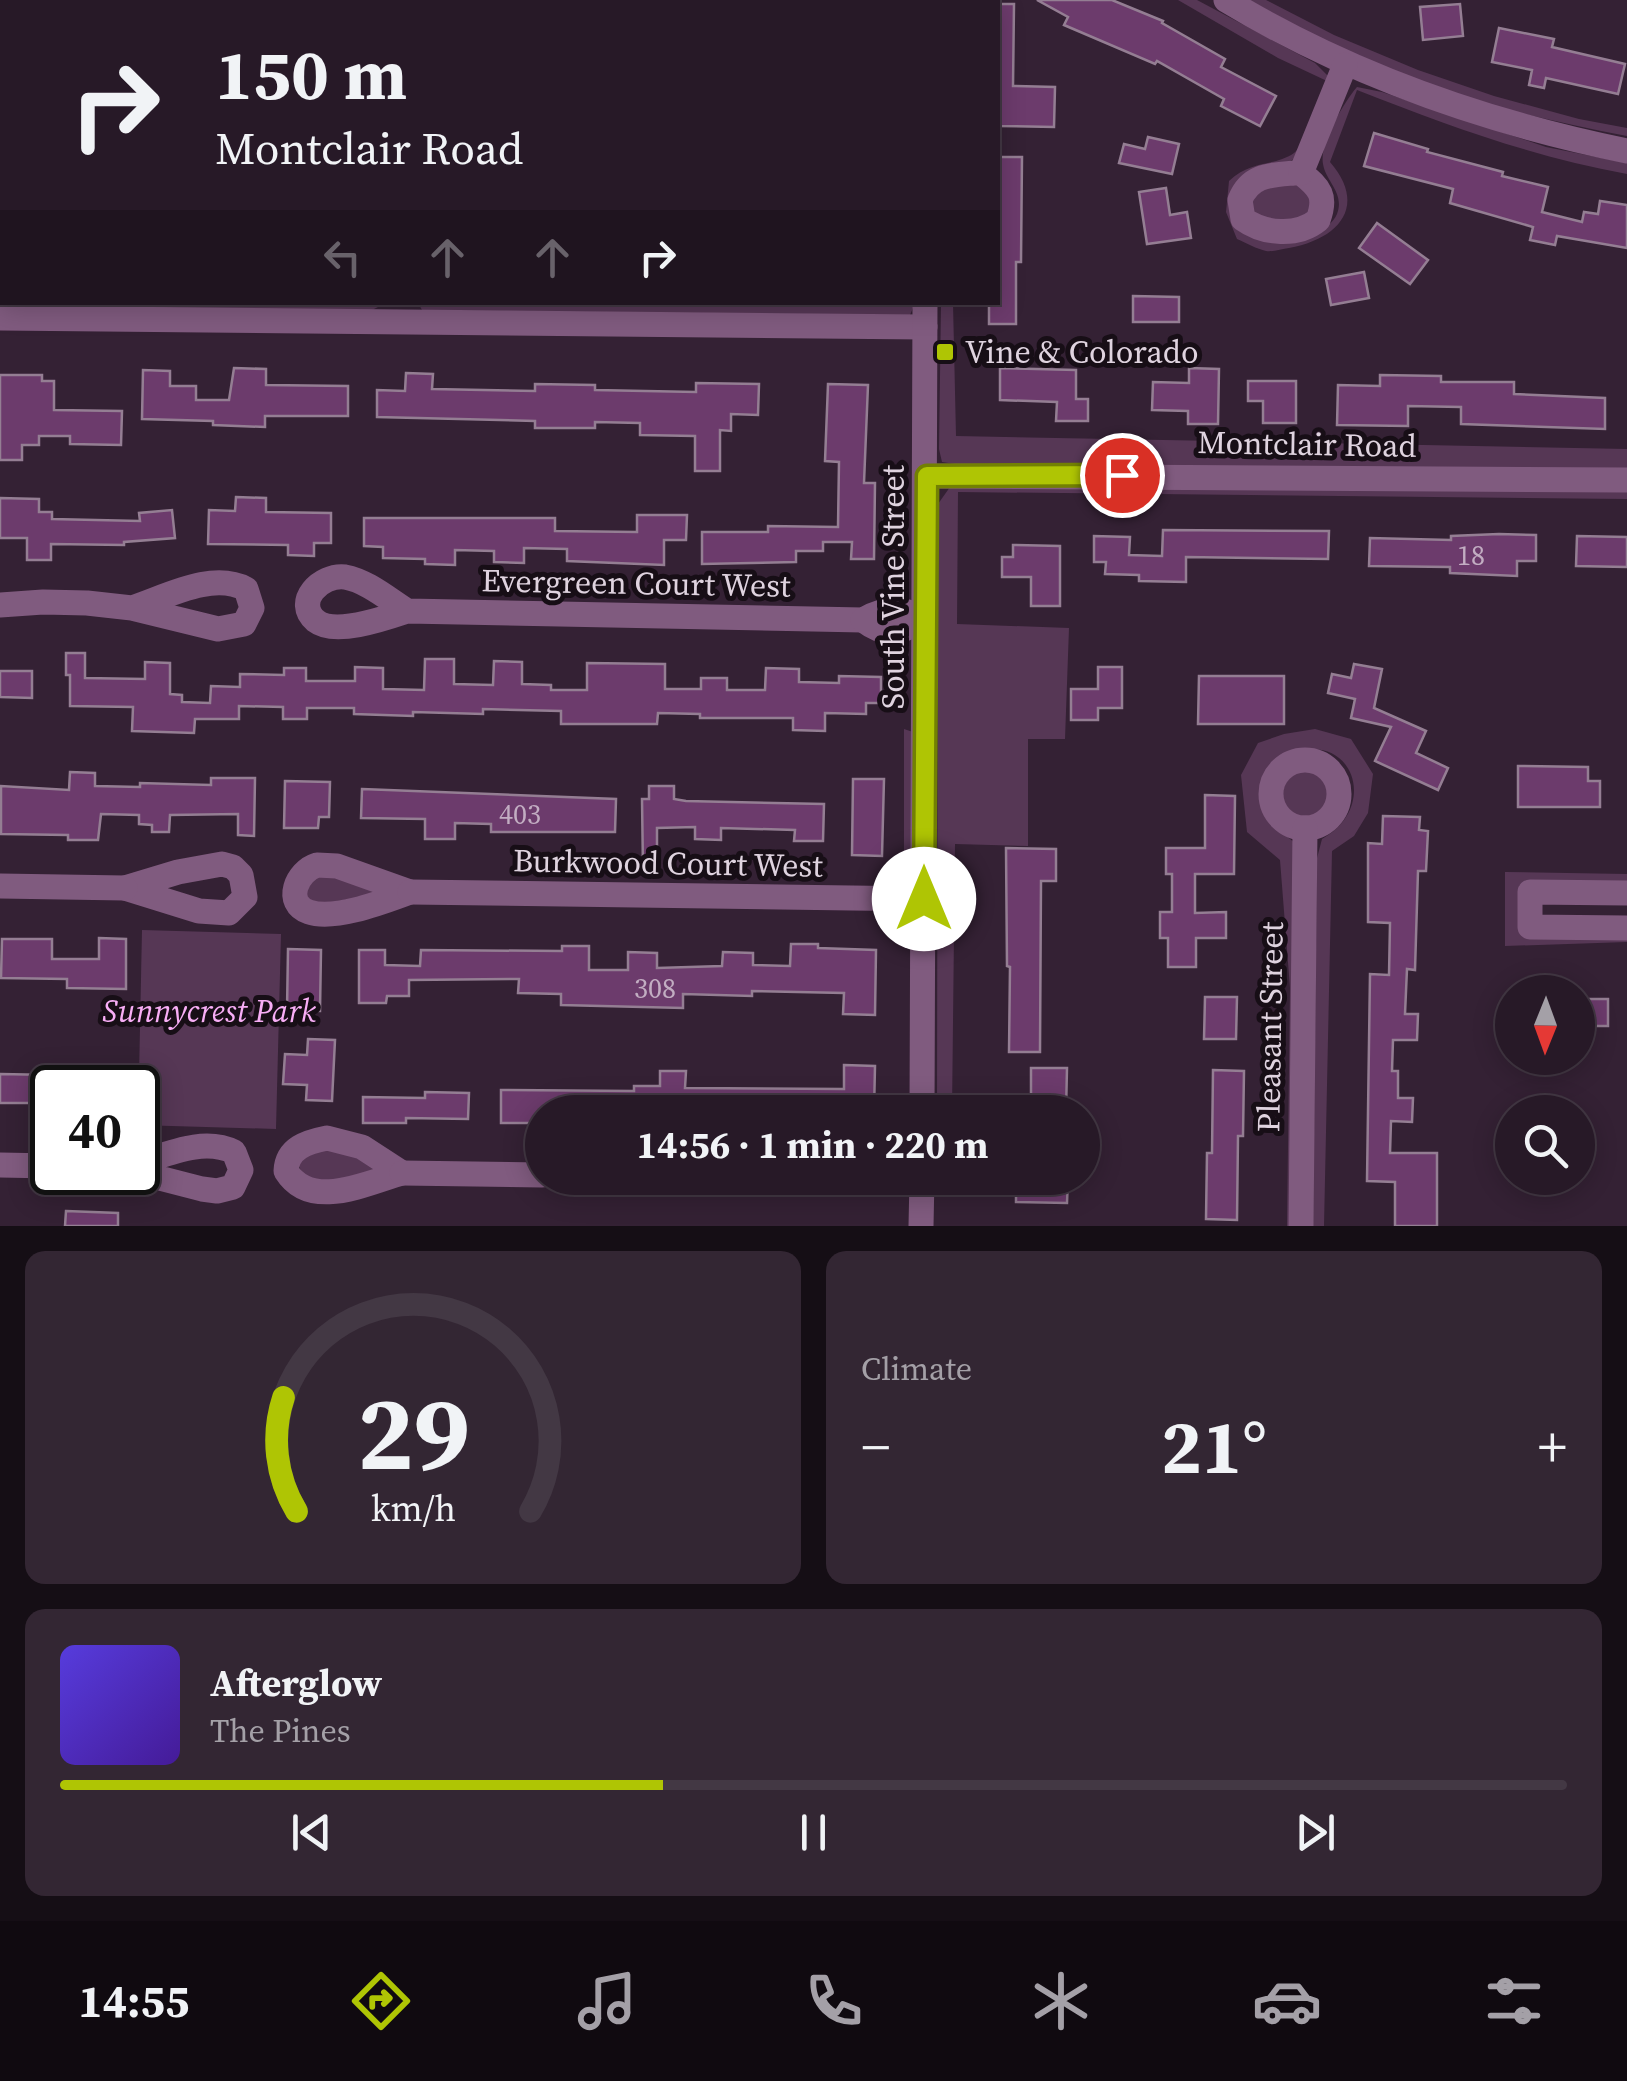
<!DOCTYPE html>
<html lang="en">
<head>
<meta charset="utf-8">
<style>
	:root { --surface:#271927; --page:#332633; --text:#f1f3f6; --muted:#a4a0a7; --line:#433844; --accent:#afc504 }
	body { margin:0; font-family:"Source Serif 4",serif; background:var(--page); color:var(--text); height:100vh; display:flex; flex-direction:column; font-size:38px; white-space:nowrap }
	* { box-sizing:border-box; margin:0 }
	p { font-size:32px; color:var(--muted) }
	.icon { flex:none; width:55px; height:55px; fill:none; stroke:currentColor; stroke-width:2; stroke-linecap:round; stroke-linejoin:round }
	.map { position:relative; height:1226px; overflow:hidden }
	.drawer { display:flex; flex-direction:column; gap:25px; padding:25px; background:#150e15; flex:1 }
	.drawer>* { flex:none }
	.hud { position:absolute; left:0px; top:0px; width:1000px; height:305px; box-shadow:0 5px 25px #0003,0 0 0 2px var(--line); background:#271927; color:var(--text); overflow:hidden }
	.needle { width:65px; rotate:181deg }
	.tools { position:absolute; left:1495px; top:975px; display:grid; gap:20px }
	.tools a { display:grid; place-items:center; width:100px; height:100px; border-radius:50%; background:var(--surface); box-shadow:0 5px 25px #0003,0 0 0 2px var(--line); font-size:50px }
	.speed { position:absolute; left:30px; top:1065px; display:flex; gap:20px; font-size:50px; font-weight:700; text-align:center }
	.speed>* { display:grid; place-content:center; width:130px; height:130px; border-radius:50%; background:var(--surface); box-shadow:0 5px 25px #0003,0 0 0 2px var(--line); line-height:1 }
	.speed .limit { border:5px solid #111; border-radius:15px; background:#fff; color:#111 }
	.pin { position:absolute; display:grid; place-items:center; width:85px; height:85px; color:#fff; margin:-42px; border:5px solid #fff; border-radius:50%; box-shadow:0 2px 10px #0007 }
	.me { position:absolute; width:110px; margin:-55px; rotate:0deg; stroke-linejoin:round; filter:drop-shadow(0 0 8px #0008) }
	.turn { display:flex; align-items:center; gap:35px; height:210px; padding:0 50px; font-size:45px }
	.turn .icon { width:130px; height:130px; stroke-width:2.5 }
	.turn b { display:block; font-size:70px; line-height:85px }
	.lanes { display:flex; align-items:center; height:95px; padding:0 50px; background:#0003; justify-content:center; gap:50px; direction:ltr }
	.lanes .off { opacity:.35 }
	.big { font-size:75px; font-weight:700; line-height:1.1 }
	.drawer .card { flex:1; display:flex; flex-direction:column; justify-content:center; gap:15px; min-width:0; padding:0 35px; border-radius:20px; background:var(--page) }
	.drawer .dial { align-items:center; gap:0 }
	.dial svg { height:260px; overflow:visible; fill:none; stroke:var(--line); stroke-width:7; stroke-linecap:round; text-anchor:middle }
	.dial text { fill:var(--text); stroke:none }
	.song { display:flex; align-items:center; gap:30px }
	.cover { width:120px; height:120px; border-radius:15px; background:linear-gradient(135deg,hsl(250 70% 55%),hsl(260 70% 35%)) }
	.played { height:10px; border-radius:5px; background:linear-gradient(90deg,var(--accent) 40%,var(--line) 40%) }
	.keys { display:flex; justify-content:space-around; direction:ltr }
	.heat { display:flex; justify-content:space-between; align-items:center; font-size:55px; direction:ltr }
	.drawer .tiles { flex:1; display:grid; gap:25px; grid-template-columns:1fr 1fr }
	.card:last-child { grid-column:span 2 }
	.trip { position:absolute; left:525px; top:1095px; width:575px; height:100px; border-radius:50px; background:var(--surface); box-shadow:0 5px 25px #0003,0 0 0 2px var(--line); font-weight:700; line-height:100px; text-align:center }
	.tabs { display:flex; height:160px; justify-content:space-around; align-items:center; background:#100a10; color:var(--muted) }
	.tabs .icon { width:70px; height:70px }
	.tabs .current { color:var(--accent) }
	.tabs b { font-size:45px; color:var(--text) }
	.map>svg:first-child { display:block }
	.green { fill:#563755 }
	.building { fill:#6c3b6c; stroke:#947e93; stroke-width:2.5 }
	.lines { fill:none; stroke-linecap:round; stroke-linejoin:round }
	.minor { stroke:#805b7f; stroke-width:25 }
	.route-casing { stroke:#728003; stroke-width:25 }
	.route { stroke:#afc504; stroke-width:18 }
	.poi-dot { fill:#afc504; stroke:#170e16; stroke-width:4 }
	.labels { text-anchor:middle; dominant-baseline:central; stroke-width:10; stroke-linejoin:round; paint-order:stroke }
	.number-label { font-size:28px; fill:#c2adc2 }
	.poi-label { font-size:32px; fill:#dfd3df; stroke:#170e16; text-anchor:start }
	.street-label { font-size:32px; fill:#dfd3df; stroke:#170e16 }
	.park-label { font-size:32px; font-style:italic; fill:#f8aef6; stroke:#170e16 }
</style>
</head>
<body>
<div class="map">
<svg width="1627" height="1226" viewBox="0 0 1627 1226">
	<rect width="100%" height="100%" fill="#342134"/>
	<g class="green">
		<path d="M1178,0h19l118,63 16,16c0,18 -20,70 -37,80 -17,9 -36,13 -52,23 -4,11 -10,27 -6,38 9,31 89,23 101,-6 8,-21 -11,-32 -14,-50 -4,-20 21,-62 34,-77l25,5 164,55 81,16v11c-94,-17 -181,-49 -270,-84l-27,72c38,44 9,77 -41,86 -7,1 -16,4 -23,3 -9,-2 -20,-8 -29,-12l-11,-27 3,-31c23,-22 45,-14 65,-28 13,-9 31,-57 33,-72l-49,-23z"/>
		<path d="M1249,0h17l68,35 84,35 76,26 85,23 48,9v8c-79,-15 -157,-33 -232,-63 -50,-21 -99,-47 -146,-73z"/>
		<polygon points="1303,183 1315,191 1312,218 1259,223 1248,197 1253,190"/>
		<polygon points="0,294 2,302 386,303 370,311 0,307"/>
		<polygon points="701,302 915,303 910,315 422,310 418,303"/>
		<polygon points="941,303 953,303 956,436 1627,449 1627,470 968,466 942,462 939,449"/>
		<polygon points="950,487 1627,489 1627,499 958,492 957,624 1069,628 1065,739 1028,739 1028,846 955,844 952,1112 937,1112 938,504"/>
		<polygon points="904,729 913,732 912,870 904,883"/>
		<path d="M1315,729l36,10 22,35 -5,39 -14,23 -22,15 -8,375h-11l4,-368 5,-19c64,-35 24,-125 -50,-75 -7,23 -15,49 7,67 8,7 12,6 18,16v379h-10l3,-238 -10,-128 -33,-28 -6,-57 17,-32 26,-9z"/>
		<circle cx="1308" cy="795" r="25"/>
		<polygon points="326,872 382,894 312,905 305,893 313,877"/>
		<polygon points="1505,872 1627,874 1627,885 1519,885 1520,934 1627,935 1627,942 1505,946"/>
		<polygon points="142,930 281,934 276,1129 138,1125"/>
		<polygon points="339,1145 384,1169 364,1178 307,1183 295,1158"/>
	</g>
	<g class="building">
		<polygon points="1037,0 1112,0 1163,21 1162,23 1225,59 1221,67 1276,96 1260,126 1221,106 1224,99 1157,61 1155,64 1064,25 1068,17"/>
		<polygon points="998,4 1014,4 1013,86 1055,87 1054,127 998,126"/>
		<polygon points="1460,4 1463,36 1423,40 1420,7"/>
		<polygon points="1499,28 1554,39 1552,47 1625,64 1618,94 1546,78 1544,88 1529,85 1532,70 1492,62"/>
		<polygon points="1374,133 1428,149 1427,152 1503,172 1502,176 1548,187 1542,212 1582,222 1584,212 1598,214 1600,201 1627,205 1627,248 1557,236 1555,245 1530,240 1533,227 1450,203 1453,189 1364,166"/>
		<polygon points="1148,137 1179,144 1172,174 1119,163 1124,144 1145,149"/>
		<polygon points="998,157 1022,157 1021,262 1016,262 1016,324 989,324 989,302 998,302"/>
		<polygon points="1166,188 1170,215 1187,212 1191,238 1147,244 1139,192"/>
		<polygon points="1377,223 1428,260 1410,284 1359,248"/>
		<polygon points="1364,272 1369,298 1331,305 1326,279"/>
		<polygon points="1133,296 1179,297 1179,322 1133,322"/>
		<polygon points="234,368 266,369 266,385 348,386 348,416 265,416 265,427 213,425 213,421 142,419 143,370 170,371 170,386 196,386 196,400 229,400"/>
		<polygon points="1000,368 1076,370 1076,399 1088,399 1088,421 1056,421 1057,402 1000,400"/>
		<polygon points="1189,368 1219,369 1218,424 1188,424 1188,411 1152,410 1153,382 1189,383"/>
		<polygon points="406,373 433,374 432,389 535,391 535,384 595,385 595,390 696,392 696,383 759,384 758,415 731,414 731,431 720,430 720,471 695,471 695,436 640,435 640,423 595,422 595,428 535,428 535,421 377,417 377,390 405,391"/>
		<polygon points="0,375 42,375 42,381 54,381 54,410 122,411 121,445 70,444 70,436 39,436 39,445 22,445 22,460 0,460"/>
		<polygon points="1380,375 1441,376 1441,382 1514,382 1514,394 1605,398 1605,429 1461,424 1461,407 1408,406 1408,426 1337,425 1338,385 1380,386"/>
		<polygon points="1248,381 1296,381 1296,423 1263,423 1263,401 1248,401"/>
		<polygon points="828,384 868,385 864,483 875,483 874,559 851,559 852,542 823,542 823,551 796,551 796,562 702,564 702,532 768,532 768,526 838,527 839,462 825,461"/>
		<polygon points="236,497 266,498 266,512 331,513 331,543 314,543 314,556 288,555 288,545 208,544 209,510 235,511"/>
		<polygon points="0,498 39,499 39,512 52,512 52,519 140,521 139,513 172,510 175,538 124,542 124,545 51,544 51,560 27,560 27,538 0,538"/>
		<polygon points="637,515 687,515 686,540 664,540 664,565 567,561 567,549 524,548 524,563 494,562 494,551 455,550 455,565 425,564 425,559 383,558 383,547 364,546 364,518 555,518 555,531 637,532"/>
		<polygon points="1163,530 1329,531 1328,559 1186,557 1186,582 1139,581 1139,575 1105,574 1106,562 1094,562 1094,536 1130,537 1129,555 1162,556"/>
		<polygon points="1499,534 1536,535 1536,561 1517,561 1517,576 1450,573 1450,567 1369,566 1370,538 1451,540 1451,536"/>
		<polygon points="1577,536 1627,537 1627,567 1576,566"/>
		<polygon points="1013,545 1060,546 1060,606 1031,606 1031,577 1002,577 1002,557 1013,557"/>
		<polygon points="66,653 85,653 85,678 145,679 145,662 170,663 170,694 182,695 182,702 210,703 211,686 240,687 240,674 284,675 284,668 306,668 306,681 355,681 355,667 383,668 383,689 424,690 425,659 454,659 454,684 493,685 494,661 522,662 522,684 551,685 551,690 587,690 587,663 665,664 665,689 701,689 701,678 727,678 727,690 765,690 766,668 799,669 799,682 839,683 839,676 881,677 881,703 866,703 866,714 825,713 825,731 793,730 793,718 700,718 700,714 658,713 657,724 561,724 561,711 483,709 483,714 413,712 413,716 354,714 354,708 307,708 307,719 283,719 283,707 239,706 239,719 195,719 194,733 132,731 133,707 70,706 70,675 66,675"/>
		<polygon points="1354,664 1382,669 1374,708 1426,731 1416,753 1448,768 1438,790 1375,761 1391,727 1351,718 1355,699 1328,693 1332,674 1351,678"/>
		<polygon points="1098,667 1122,667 1122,708 1098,708 1098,720 1071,720 1071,689 1098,689"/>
		<polygon points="0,671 32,671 32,698 0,697"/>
		<polygon points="1199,676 1284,676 1284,724 1198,724"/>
		<polygon points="1518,766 1588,767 1588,781 1600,781 1600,807 1518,807"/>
		<polygon points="70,772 95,773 95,786 140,787 140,783 211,785 211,778 255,778 254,836 238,835 238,814 170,815 169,832 152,832 152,825 139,824 139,815 101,814 98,840 68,840 68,835 1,834 1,786 69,790"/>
		<polygon points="853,779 884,779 882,856 852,855"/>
		<polygon points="285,781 330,782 329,817 319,817 318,828 284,828"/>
		<polygon points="649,786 674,786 674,799 686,801 824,804 823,841 794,841 795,830 721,828 721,840 695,839 695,827 657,828 657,870 643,870 642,799 649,799"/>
		<polygon points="362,789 616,799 615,832 491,832 491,824 455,823 455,839 425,839 425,819 361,818"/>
		<polygon points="1205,795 1235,796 1234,874 1195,874 1195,913 1226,912 1226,938 1196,938 1196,967 1168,967 1168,938 1160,938 1160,912 1172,912 1172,874 1166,874 1166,848 1205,848"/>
		<polygon points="1383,816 1420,817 1419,830 1428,831 1426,871 1418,871 1415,970 1407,969 1405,1014 1418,1014 1417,1040 1393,1040 1392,1071 1398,1071 1398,1098 1413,1098 1412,1122 1391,1121 1390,1153 1437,1153 1437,1226 1395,1226 1395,1182 1367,1181 1370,974 1389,975 1390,923 1368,922 1368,843 1382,844"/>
		<polygon points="1006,848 1056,849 1056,881 1041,881 1040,1052 1009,1052 1010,967 1007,966"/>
		<polygon points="99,938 126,939 126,989 67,988 67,979 1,978 2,939 52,939 52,959 99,959"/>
		<polygon points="791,944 818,944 818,948 876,950 875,1015 843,1014 844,993 752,991 752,996 683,994 683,1008 561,1005 561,994 518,993 519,979 409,980 409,996 387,996 386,1003 359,1003 359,950 385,950 385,965 420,966 421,950 562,951 562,946 589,946 589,970 628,970 628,952 657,953 657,968 722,966 723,952 753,953 753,965 790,966"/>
		<polygon points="288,949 321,950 320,1011 287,1010"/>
		<polygon points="1205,997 1237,997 1236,1039 1204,1039"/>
		<rect x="1578" y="999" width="30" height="27"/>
		<polygon points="308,1039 335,1040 332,1101 306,1100 307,1085 283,1084 285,1054 307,1055"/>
		<polygon points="844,1065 875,1066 874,1112 542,1112 542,1123 501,1123 501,1090 634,1091 634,1086 660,1086 660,1071 686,1071 685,1088 844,1089"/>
		<polygon points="1031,1068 1067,1068 1066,1112 1031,1112"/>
		<polygon points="1213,1070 1244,1071 1243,1136 1238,1136 1237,1220 1206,1219 1207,1153 1212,1153"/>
		<polygon points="0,1074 52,1075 52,1103 0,1103"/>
		<polygon points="425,1092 469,1093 468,1119 406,1118 406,1123 363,1123 363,1097 425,1098"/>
		<polygon points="1016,1178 1068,1178 1067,1203 1016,1202"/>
		<polygon points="66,1211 118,1213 118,1226 65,1226"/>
	</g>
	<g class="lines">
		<g class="minor">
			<path d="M1226,0c124,75 259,122 401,151"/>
			<polyline points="407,2 407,0"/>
			<polyline points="627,2 628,0"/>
			<polyline points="929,2 929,0"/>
			<polyline points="0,41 2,41"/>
			<path d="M1294,173h7c19,15 26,23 17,47 -21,17 -54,14 -75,-1l-3,-19c10,-25 30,-25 54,-27z"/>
			<polyline points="1301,173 1345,65"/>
			<polyline points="0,318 925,327"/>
			<polyline points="927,476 1627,480"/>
			<path d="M0,605l43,-3 44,1 45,5 86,21 26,-5 8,-16 -6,-19c-34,-18 -80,8 -114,19"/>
			<path d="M407,611c-21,7 -72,25 -91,10 -23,-19 5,-47 29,-44 22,4 43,22 62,34l456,9c23,-14 39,-12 62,-2"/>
			<path d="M863,620c25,19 38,13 62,-2"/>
			<circle cx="1305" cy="794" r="34"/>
			<polygon points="222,864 233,867 241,875 245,897 229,913 199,911 125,888 178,872"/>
			<path d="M317,865l20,1 73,26c-25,9 -75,29 -101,20 -26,-9 -12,-41 8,-47z"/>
			<polyline points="0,886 125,888"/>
			<polyline points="410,892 924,899"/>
			<polyline points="1627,893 1530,892 1530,927 1627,928"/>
			<polyline points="922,1112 925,302"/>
			<path d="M327,1138l35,9 40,26c-36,10 -91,38 -116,-2 1,-23 21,-29 41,-33z"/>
			<polyline points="0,1165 52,1166"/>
			<path d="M136,1172l66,17 15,2 16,-4 8,-17 -7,-18c-30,-15 -66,2 -96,11"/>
			<polyline points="402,1173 542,1175"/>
			<polyline points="677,1178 793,1178"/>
			<polyline points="921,1226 922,1178"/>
			<polyline points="1301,1226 1305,828"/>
		</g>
	</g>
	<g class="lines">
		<defs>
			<polyline id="route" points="924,899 927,476 1122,475"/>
		</defs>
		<use href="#route" class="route-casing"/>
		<use href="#route" class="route"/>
	</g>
	<rect class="poi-dot" x="935" y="342" width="20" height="20" rx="5"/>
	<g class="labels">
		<g class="number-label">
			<text x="1471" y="555">18</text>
			<text x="520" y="814">403</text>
			<text x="655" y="988">308</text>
		</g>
		<g class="poi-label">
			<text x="965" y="352">Vine &amp; Colorado</text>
		</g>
		<g class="street-label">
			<text transform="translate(1307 444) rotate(1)">Montclair Road</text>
			<text transform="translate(636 583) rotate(1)">Evergreen Court West</text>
			<text transform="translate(893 587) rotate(-90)">South Vine Street</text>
			<text transform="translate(668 863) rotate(1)">Burkwood Court West</text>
			<text transform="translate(1270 1027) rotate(-89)">Pleasant Street</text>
		</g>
		<g class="park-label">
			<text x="209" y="1011">Sunnycrest Park</text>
		</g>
	</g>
</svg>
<div class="tools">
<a><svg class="needle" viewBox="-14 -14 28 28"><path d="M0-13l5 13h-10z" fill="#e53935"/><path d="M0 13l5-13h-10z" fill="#a4a0a7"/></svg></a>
<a><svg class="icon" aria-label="search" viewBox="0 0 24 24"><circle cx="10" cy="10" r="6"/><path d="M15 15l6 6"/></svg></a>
</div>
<div class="speed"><div class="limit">40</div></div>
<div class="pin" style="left:1122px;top:475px;background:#d93025"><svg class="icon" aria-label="arrive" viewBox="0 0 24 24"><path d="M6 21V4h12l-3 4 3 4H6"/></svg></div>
<svg class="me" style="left:924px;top:899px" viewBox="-20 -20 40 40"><circle r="19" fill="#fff"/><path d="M0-13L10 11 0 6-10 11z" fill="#afc504"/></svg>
<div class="trip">14:56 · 1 min · 220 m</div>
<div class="hud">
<div class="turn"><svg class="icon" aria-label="right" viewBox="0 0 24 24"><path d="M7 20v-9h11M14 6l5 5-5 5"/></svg><div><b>150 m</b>Montclair Road</div></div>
<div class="lanes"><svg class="icon off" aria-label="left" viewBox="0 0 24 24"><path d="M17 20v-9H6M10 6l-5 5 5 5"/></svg><svg class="icon off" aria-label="ahead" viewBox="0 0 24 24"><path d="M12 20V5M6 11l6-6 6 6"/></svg><svg class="icon off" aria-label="ahead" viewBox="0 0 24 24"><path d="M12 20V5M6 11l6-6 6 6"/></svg><svg class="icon" aria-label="right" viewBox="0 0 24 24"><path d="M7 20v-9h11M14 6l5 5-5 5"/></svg></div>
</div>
</div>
<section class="drawer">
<div class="tiles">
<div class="card dial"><svg viewBox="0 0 100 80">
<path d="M14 69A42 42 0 1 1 86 69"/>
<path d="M14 69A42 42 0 0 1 10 34" stroke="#afc504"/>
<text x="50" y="56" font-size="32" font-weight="700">29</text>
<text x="50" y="72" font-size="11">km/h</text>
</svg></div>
<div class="card"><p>Climate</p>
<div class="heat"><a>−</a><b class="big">21°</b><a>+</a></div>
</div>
<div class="card">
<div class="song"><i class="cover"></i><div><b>Afterglow</b><p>The Pines</p></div></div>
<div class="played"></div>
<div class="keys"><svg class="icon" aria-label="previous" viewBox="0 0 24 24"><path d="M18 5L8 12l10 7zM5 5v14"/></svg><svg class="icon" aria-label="pause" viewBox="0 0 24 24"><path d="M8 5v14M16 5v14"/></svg><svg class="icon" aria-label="next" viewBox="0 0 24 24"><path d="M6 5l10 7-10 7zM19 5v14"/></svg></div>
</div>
</div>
</section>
<nav class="tabs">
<b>14:55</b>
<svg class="icon current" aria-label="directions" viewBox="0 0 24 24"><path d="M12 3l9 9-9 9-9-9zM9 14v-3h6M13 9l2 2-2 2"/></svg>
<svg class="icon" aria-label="music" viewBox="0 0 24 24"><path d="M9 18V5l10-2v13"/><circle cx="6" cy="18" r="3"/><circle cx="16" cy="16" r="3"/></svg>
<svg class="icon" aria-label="phone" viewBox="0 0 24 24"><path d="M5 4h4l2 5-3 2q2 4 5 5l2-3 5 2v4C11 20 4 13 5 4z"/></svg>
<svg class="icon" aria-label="climate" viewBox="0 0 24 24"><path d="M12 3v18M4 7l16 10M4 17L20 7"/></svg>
<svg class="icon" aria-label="car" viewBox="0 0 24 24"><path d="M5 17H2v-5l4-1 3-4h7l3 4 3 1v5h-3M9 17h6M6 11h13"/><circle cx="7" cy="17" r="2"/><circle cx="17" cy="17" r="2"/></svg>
<svg class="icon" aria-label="filters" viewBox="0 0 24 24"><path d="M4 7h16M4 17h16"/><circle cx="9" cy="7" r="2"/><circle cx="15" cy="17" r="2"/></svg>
</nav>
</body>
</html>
